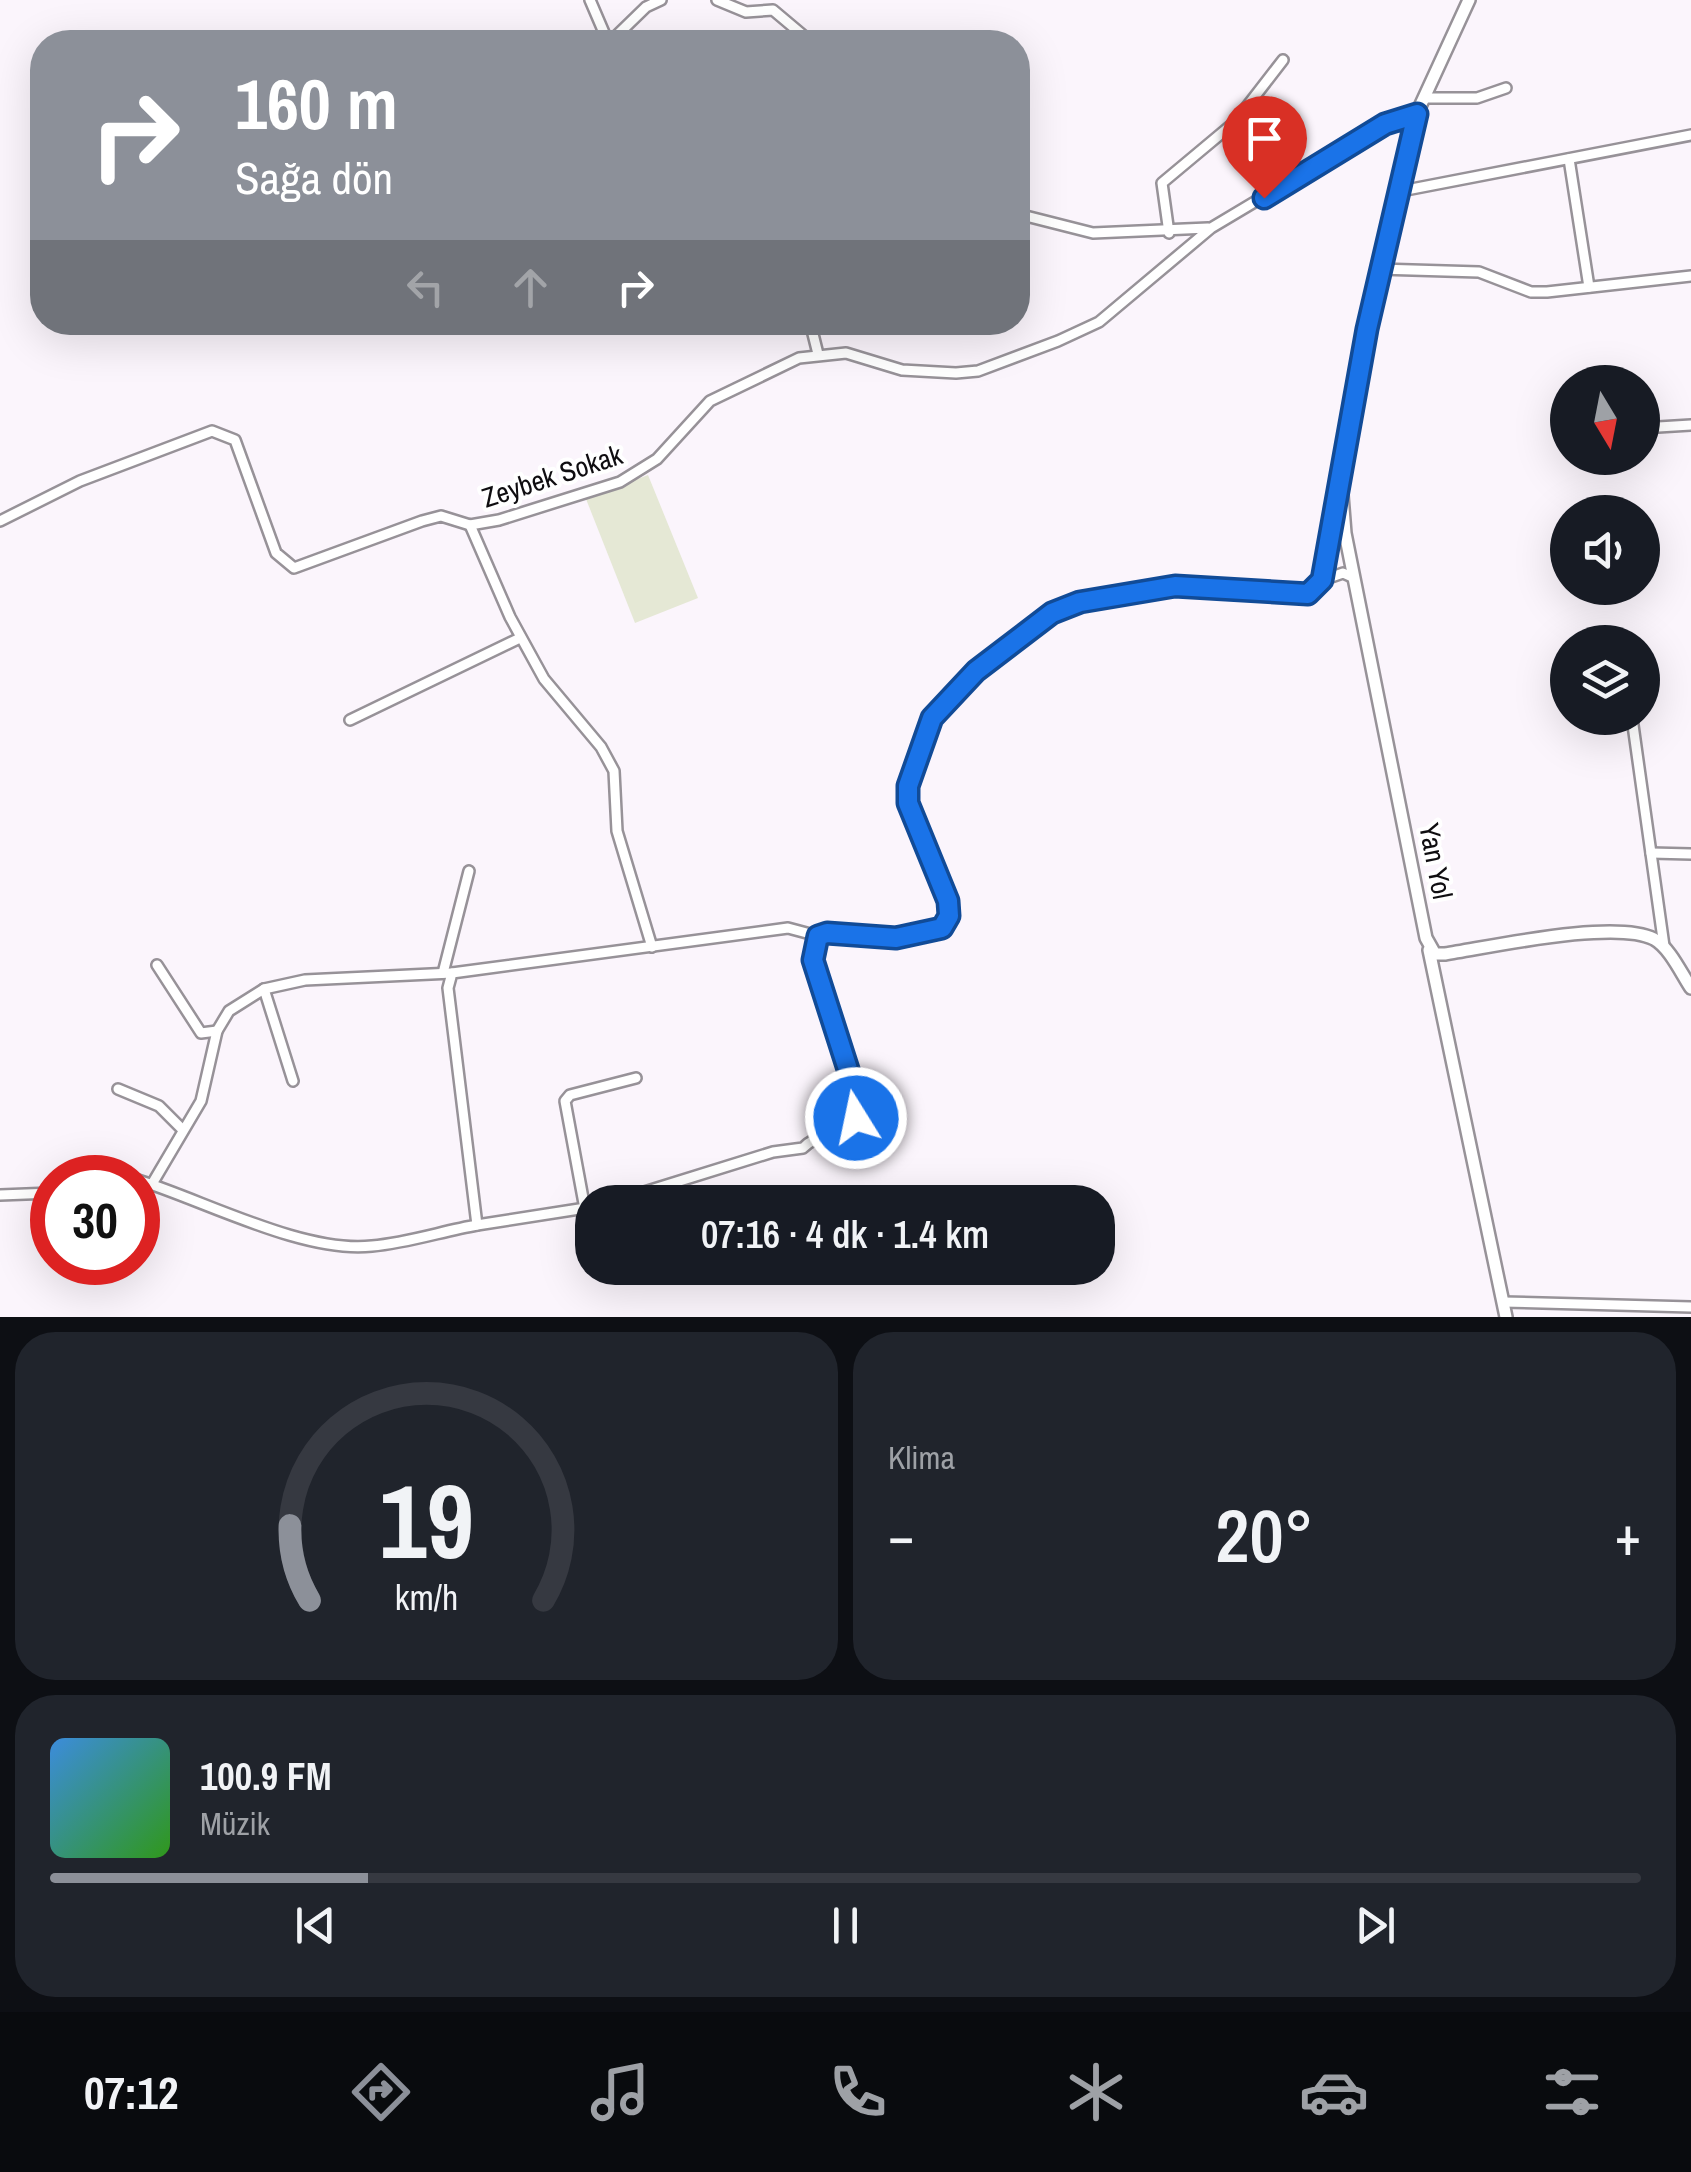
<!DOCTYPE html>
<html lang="tr">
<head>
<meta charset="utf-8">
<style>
	:root { --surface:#171b24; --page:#20242c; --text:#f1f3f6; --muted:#9ea1a6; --line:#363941; --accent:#8c9099 }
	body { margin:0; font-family:"Archivo Narrow",sans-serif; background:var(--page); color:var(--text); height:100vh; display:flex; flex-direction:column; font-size:38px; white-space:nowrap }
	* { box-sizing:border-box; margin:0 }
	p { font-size:32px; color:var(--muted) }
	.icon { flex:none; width:55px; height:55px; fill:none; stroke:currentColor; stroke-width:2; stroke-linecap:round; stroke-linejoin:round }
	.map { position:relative; height:1317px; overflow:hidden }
	.side { display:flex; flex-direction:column; gap:15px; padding:15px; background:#0d0f14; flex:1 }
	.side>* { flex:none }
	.banner { position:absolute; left:30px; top:30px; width:1000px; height:305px; border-radius:40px; box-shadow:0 10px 40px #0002; background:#8c9099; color:#fff; overflow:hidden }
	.needle { width:65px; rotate:170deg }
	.fabs { position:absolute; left:1550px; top:365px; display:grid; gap:20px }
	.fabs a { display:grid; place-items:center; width:110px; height:110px; border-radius:50%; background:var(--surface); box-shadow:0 10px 40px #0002; font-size:50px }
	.speed { position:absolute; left:30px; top:1155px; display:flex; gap:20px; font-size:50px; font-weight:700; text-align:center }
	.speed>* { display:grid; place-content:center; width:130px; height:130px; border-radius:50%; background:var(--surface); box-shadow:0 10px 40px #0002; line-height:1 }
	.speed .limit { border:15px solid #d22; background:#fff; color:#111 }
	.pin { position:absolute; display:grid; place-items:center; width:85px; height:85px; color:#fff; margin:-102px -42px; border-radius:50% 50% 50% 0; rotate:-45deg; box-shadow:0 0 10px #0007 }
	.pin .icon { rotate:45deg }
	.me { position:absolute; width:110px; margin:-55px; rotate:350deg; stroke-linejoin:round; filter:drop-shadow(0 0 8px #0008) }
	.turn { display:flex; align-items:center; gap:35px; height:210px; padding:0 40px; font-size:45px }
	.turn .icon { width:130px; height:130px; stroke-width:2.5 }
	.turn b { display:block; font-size:70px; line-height:85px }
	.lanes { display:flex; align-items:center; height:95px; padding:0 40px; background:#0003; justify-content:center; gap:50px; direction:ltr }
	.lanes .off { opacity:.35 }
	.big { font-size:75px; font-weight:600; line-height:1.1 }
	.side .card { flex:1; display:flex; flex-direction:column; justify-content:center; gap:15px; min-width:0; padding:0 35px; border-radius:40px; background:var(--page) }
	.side .dial { align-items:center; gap:0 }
	.dial svg { height:260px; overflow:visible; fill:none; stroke:var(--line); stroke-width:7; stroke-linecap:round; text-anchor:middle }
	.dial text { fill:var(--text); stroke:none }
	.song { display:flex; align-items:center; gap:30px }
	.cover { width:120px; height:120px; border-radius:15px; background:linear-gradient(135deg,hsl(210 70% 55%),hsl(110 70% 35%)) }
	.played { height:10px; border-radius:5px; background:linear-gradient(90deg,var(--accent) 20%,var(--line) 20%) }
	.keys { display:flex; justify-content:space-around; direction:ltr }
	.heat { display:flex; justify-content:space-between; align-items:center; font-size:55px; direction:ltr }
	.side .tiles { flex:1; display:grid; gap:15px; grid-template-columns:1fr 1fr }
	.card:last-child { grid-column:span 2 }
	.trip { position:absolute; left:575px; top:1185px; width:540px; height:100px; border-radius:40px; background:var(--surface); box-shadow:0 10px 40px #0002; font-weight:600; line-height:100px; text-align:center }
	.dock { display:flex; height:160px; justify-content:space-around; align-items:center; background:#090b0e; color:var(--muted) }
	.dock .icon { width:70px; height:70px }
	.dock .on { color:var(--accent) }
	.dock b { font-size:45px; color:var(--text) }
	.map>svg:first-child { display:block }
	.green { fill:#e5e8d5 }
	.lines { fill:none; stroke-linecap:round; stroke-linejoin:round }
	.minor-casing { stroke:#979298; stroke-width:14 }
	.tertiary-casing { stroke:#979298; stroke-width:16 }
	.minor { stroke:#fff; stroke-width:9 }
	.tertiary { stroke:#fff; stroke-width:11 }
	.route-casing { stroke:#114b97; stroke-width:25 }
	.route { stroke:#1a73e8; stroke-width:18 }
	.labels { text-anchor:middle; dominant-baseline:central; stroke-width:8; stroke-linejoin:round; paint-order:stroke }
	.street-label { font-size:28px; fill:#0f0d10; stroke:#fff }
</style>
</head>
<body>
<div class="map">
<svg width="1691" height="1317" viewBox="0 0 1691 1317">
	<rect width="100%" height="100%" fill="#fbf5fc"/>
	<polygon class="green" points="648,475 698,598 635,623 586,499"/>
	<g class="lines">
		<defs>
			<g id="minor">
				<polyline points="590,0 608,42"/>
				<polyline points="717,0 746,12 773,10 811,42"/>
				<polyline points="610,42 646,7 661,0"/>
				<polyline points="1426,98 1477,98 1506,88"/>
				<polyline points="1569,159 1589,287"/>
				<polyline points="1396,192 1691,135"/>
				<polyline points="1018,214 1093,233 1208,228"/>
				<polyline points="1169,233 1162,183 1235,122 1283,60"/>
				<polyline points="1379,269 1479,272 1531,292 1547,292 1691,276"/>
				<polyline points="810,322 818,354"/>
				<polyline points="1642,428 1691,425"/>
				<polyline points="0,521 80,481 212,431 235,440 276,553 294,568 422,521 441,516 470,525 499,520 620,482 657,459 710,401 799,358 846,353 902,370 956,373 978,371 1058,341 1099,322 1211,228 1385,124 1417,113"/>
				<polyline points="470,525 510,617 544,679 601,747 614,771 617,831 652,947"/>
				<polyline points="1323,580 1343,573 1354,578"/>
				<polyline points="1632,718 1664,946"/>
				<polyline points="350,720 520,638"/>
				<polyline points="1651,853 1691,854"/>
				<polyline points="157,965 201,1033 217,1031"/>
				<polyline points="443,973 469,871"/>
				<polyline points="264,989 293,1081"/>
				<polyline points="118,1089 159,1106 182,1129"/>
				<polyline points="110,1178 127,1178"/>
				<path d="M138,1180c65,20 166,74 234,66 35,-3 71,-15 105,-21l-29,-237 4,-15 336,-45 30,8"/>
				<polyline points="152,1184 201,1101 217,1031 229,1011 264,989 305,980 452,973"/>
				<polyline points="0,1195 52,1193"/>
				<path d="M612,1202l161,-50 30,-4c15,-16 40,-12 54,-30l-3,-30 -41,-128 5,-24 9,-3 69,5 46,-10 7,-11 -1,-16c-12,-31 -35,-66 -40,-99 -11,-75 87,-160 146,-190 35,-16 80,-24 119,-26 27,-1 56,1 83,2 21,2 40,11 60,3l7,-11 16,-84"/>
				<polyline points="585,1209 565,1101 570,1095 636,1078"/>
				<polyline points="477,1225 592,1207"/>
				<polyline points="1503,1302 1691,1307"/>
			</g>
			<g id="tertiary">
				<path d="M1469,0l-52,113 -13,46 -64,311 5,63 81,405 9,16h10c46,-7 170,-35 209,-15 16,9 27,34 37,49"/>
				<polyline points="1429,950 1506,1317"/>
			</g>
		</defs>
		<use href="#minor" class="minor-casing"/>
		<use href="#tertiary" class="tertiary-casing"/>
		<use href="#minor" class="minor"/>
		<use href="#tertiary" class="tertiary"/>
	</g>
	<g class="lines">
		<defs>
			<polyline id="route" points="856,1118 854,1088 813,960 818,936 827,933 896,938 942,928 949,916 948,901 908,803 908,786 932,718 976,671 1052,613 1080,602 1175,586 1308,594 1322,580 1367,329 1417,114 1385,124 1264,198"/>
		</defs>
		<use href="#route" class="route-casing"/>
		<use href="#route" class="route"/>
	</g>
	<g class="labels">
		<g class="street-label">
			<text transform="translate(552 476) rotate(-18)">Zeybek Sokak</text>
			<text transform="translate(1436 861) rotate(79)">Yan Yol</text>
		</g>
	</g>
</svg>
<div class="fabs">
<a><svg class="needle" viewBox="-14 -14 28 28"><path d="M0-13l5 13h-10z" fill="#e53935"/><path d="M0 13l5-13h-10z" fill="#9ea1a6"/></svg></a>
<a><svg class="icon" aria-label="sound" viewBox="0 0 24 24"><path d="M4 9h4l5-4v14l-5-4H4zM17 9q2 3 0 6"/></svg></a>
<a><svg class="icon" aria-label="layers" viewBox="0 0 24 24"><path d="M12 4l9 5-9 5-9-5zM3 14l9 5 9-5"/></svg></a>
</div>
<div class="speed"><div class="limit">30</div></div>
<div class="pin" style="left:1264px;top:198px;background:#d93025"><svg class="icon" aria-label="arrive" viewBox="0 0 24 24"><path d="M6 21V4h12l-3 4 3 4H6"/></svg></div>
<svg class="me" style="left:856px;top:1118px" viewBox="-20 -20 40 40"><circle r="17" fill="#1a73e8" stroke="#fff" stroke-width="3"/><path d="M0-11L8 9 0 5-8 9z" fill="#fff"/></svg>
<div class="trip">07:16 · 4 dk · 1.4 km</div>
<div class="banner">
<div class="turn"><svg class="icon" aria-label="right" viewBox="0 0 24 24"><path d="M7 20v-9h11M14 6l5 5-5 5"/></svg><div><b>160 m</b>Sağa dön</div></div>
<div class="lanes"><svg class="icon off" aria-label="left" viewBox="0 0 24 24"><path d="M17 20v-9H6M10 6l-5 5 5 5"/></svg><svg class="icon off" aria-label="ahead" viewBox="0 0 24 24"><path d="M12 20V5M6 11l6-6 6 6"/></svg><svg class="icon" aria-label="right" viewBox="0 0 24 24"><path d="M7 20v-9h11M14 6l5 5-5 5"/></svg></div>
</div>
</div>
<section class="side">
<div class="tiles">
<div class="card dial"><svg viewBox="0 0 100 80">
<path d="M14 69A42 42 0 1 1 86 69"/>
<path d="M14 69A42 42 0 0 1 8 46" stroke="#8c9099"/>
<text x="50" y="56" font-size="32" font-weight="700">19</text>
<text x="50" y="72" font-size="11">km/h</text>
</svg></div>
<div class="card"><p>Klima</p>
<div class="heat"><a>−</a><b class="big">20°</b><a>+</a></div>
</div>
<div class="card">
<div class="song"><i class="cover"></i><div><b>100.9 FM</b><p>Müzik</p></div></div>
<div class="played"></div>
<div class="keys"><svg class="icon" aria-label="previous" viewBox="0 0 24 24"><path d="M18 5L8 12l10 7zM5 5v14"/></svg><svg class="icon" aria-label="pause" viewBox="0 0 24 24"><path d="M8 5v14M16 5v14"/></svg><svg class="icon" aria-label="next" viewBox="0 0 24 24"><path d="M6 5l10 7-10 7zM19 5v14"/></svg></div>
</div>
</div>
</section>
<nav class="dock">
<b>07:12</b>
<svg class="icon on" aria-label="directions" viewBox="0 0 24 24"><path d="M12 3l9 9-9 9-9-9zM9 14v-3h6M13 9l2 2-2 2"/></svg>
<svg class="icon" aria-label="music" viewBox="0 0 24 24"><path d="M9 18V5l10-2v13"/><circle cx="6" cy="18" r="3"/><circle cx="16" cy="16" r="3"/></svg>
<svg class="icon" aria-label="phone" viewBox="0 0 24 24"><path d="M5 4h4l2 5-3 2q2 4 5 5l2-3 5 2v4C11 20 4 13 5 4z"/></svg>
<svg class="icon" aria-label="climate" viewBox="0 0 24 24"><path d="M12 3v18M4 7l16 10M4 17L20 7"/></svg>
<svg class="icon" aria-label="car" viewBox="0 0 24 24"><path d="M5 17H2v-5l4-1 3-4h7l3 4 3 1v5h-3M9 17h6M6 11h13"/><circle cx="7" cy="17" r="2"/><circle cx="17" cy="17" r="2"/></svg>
<svg class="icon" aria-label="filters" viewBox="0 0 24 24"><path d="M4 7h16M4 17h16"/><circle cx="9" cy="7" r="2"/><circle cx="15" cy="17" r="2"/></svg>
</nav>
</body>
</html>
